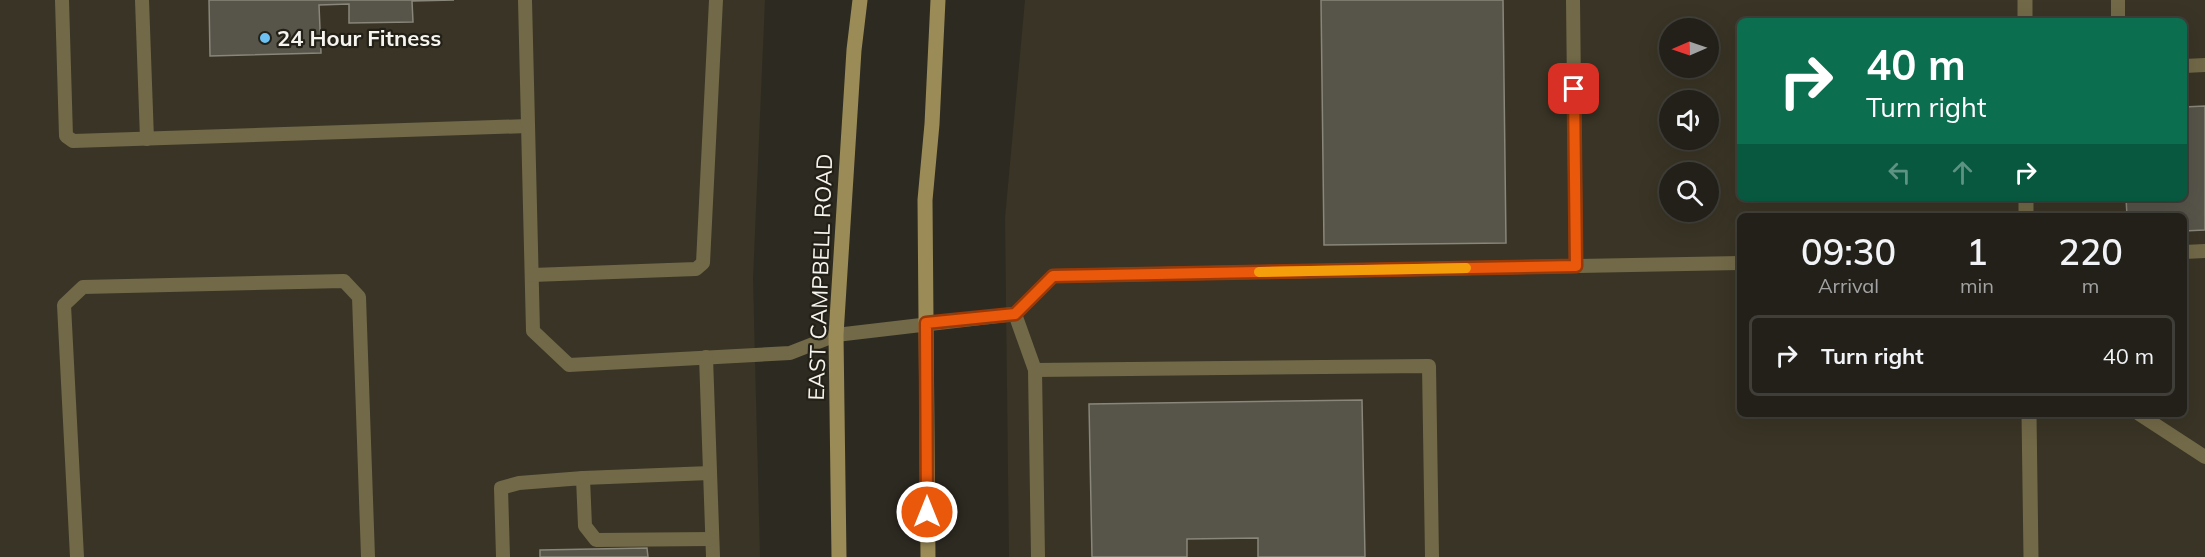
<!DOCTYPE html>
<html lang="en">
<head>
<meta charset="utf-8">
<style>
  :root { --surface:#222019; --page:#2e2d26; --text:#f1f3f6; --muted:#a2a3a2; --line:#3f3e38 }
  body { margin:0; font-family:Mulish,sans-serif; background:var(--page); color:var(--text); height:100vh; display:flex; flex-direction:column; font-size:22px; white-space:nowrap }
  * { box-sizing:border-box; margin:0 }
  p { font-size:20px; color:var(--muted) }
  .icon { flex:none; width:33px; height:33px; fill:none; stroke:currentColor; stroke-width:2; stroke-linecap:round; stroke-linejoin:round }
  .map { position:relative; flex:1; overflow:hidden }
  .sheet { position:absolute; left:1737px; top:213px; width:450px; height:204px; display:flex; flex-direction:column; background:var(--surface); border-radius:9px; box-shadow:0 6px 24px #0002,0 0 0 2px var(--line) }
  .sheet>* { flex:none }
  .guide { position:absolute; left:1737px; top:18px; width:450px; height:183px; border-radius:9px; box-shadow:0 6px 24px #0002,0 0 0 2px var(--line); background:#0b6e4f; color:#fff; overflow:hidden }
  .needle { width:39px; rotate:268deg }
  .controls { position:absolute; left:1659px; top:18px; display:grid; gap:12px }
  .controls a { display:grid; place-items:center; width:60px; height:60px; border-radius:50%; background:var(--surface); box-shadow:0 6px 24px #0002,0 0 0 2px var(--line); font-size:30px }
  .pin { position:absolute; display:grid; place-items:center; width:51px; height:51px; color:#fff; margin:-26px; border-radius:12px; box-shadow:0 3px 9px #0006 }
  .me { position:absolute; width:66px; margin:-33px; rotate:0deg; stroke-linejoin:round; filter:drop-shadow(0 0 4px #0008) }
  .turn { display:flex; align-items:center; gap:21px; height:126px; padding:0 30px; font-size:27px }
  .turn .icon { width:78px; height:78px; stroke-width:2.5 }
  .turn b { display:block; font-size:42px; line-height:51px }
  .lanes { display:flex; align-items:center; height:57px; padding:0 30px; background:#0003; justify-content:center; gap:30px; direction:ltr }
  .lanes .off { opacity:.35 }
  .eta { display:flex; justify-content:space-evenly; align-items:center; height:102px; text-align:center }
  .eta b { font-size:36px; font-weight:600; line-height:42px }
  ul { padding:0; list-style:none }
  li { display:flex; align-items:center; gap:18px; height:81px; margin:0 12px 9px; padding:0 18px; border:3px solid var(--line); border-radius:9px }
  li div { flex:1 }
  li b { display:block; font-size:22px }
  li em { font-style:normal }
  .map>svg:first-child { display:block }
</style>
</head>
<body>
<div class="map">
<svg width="2205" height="557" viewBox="0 0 2205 557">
  <rect width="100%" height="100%" fill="#2d2a21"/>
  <g fill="#393425" fill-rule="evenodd">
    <path d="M0,0h765l-12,279 7,278h-760z"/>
    <path d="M1025,0h1180v557h-1196l-4,-339zM1740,21h444v177h-444zM1670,28h38v40h-38zM1670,100h38v40h-38zM1670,172h38v40h-38zM1740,216h444v198h-444z"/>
  </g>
  <g fill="#57544a" stroke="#89867a" stroke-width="1.5">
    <path d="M209,0h245l-42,1 1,21 -64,1v-19l-30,1 2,48 -111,3z"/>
    <path d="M1321,0h182l3,243 -182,2z"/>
    <path d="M2205,106v124l-21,1v-15h-57l-1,-18h58v-91z"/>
    <path d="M1362,400l3,157h-107v-19l-71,1v18h-95l-3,-153z"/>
    <path d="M647,548l1,9h-108v-7z"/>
  </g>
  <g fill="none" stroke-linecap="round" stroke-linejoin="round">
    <g stroke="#726948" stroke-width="14">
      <path d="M62,0l4,136 7,5 455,-15"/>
      <path d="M142,0l5,139"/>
      <path d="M525,0l8,331 36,34 221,-12 46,-18 179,-21 38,-38 687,-13"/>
      <path d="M1573,0l3,266"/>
      <path d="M2118,0v21"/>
      <path d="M2184,66l21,-1"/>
      <path d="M2184,252l21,-1"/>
      <path d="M532,275l164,-6 7,-6 13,-263"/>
      <path d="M1015,314l20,56 394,-4 3,191"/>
      <path d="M706,357l7,200"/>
      <path d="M1035,370l3,187"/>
      <path d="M2139,414l66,43"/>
      <path d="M583,478l127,-5"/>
      <path d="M77,557l-13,-252 19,-18 261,-6 15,16 9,260"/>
      <path d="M503,557l-2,-69 18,-5 64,-5 2,48 11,14 116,-1"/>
    </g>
    <g stroke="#726948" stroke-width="15">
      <path d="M2025,0v21"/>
      <path d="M2026,198v18"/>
      <path d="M2029,414l2,143"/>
    </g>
    <g stroke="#9a8b57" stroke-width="15">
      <path d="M839,557l-3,-222 18,-285 6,-50"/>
      <path d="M928,557l-3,-357 7,-76 6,-124"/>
    </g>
  </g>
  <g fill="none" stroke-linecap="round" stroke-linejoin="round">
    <g stroke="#983908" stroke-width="15">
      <path id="route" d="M927,512l-1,-189 89,-9 38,-38 523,-10 -2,-177"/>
    </g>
    <use href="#route" stroke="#ea580c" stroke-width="10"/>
    <path stroke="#f59e0b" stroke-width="10" d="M1259,272l207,-4"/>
  </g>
  <circle fill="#6dc2f3" stroke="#232017" stroke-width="2" cx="265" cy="38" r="6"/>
  <g text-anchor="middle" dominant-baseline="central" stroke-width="4.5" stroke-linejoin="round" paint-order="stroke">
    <g font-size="22" font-weight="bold" fill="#f6f4ee" stroke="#232017" text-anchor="start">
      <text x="277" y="38">24 Hour Fitness</text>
    </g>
    <g font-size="22" fill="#f6f4ee" stroke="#232017">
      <text transform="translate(820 277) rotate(-88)">EAST CAMPBELL ROAD</text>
    </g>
  </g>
</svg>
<div class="controls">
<a><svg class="needle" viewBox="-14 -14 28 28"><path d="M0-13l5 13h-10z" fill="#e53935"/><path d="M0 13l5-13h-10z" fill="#a2a3a2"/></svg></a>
<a><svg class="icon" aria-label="sound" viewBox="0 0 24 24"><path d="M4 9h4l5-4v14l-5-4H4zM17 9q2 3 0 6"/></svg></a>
<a><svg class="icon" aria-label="search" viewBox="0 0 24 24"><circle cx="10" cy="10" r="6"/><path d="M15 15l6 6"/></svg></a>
</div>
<div class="pin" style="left:1574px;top:89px;background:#d93025"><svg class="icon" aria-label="arrive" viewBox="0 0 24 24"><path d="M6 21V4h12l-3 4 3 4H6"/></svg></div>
<svg class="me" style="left:927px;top:512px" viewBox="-20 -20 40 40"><circle r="17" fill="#ea580c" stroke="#fff" stroke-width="3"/><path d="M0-11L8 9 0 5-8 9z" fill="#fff"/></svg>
<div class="guide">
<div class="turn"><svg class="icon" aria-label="right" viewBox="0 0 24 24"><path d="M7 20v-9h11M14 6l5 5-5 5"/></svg><div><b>40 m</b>Turn right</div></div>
<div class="lanes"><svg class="icon off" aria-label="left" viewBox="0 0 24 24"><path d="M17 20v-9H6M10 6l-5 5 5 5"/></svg><svg class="icon off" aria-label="ahead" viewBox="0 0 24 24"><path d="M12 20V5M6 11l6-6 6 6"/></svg><svg class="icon" aria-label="right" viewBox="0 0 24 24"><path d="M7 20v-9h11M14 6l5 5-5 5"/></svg></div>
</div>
<section class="sheet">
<div class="eta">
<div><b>09:30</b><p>Arrival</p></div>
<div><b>1</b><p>min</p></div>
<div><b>220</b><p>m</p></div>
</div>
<ul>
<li><svg class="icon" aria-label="right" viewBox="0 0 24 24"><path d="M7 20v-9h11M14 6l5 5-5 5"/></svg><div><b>Turn right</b></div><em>40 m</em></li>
</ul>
</section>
</div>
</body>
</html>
